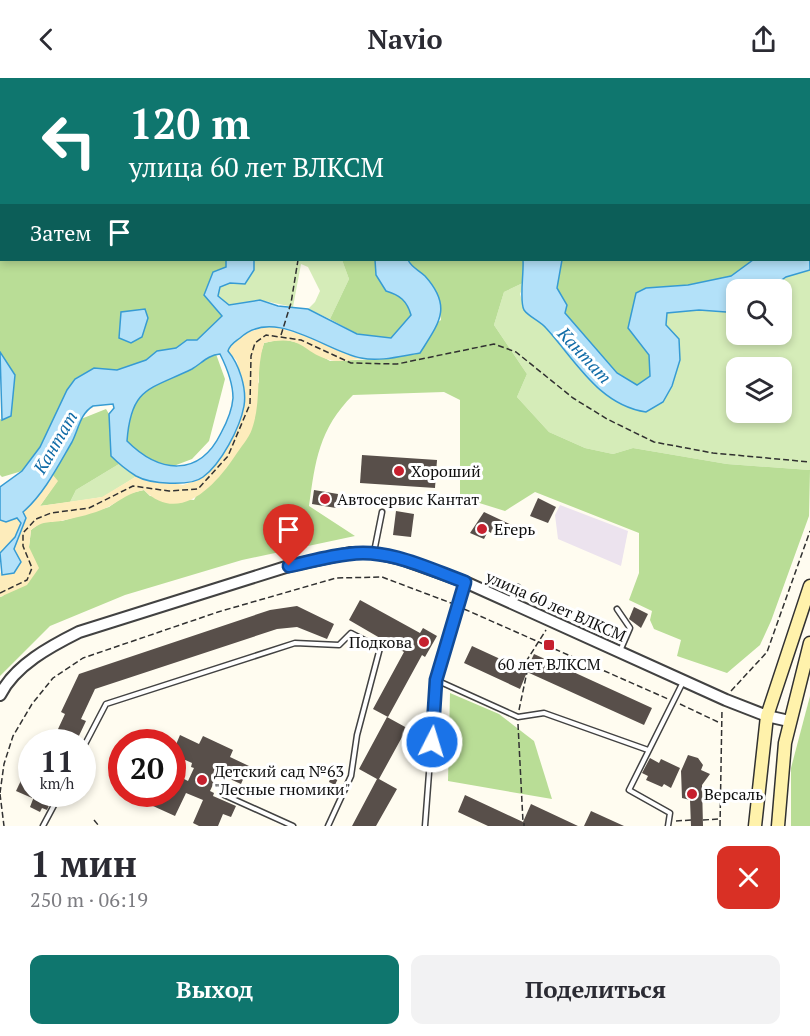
<!DOCTYPE html>
<html lang="ru">
<head>
<meta charset="utf-8">
<style>
  :root { --surface:#fff; --page:#f2f2f3; --text:#2b2b33; --muted:#7c7c81; --accent:#0f766e }
  body { margin:0; font-family:"PT Serif",serif; background:var(--page); color:var(--text); height:100vh; display:flex; flex-direction:column; font-size:22px; white-space:nowrap }
  * { box-sizing:border-box; margin:0 }
  p { font-size:20px; color:var(--muted) }
  .icon { flex:none; width:33px; height:33px; fill:none; stroke:currentColor; stroke-width:2; stroke-linecap:round; stroke-linejoin:round }
  .map { position:relative; height:748px; overflow:hidden }
  .side { display:flex; flex-direction:column; background:var(--surface); flex:1 }
  .side>* { flex:none }
  .hud { position:absolute; left:0px; top:0px; width:810px; height:183px; box-shadow:0 3px 9px #0003; background:#0f766e; color:#fff; overflow:hidden }
  .fabs { position:absolute; left:726px; top:201px; display:grid; gap:12px }
  .fabs a { display:grid; place-items:center; width:66px; height:66px; border-radius:12px; background:var(--surface); box-shadow:0 3px 9px #0003; font-size:30px }
  .speed { position:absolute; left:18px; top:651px; display:flex; gap:12px; font-size:30px; font-weight:700; text-align:center }
  .speed>* { display:grid; place-content:center; width:78px; height:78px; border-radius:50%; background:var(--surface); box-shadow:0 3px 9px #0003; line-height:1 }
  .speed small { font-size:15px; font-weight:400 }
  .speed .limit { border:9px solid #d22; background:#fff; color:#111 }
  .pin { position:absolute; display:grid; place-items:center; width:51px; height:51px; color:#fff; margin:-62px -26px; border-radius:50% 50% 50% 0; rotate:-45deg; box-shadow:0 0 6px #0007 }
  .pin .icon { rotate:45deg }
  .me { position:absolute; width:66px; margin:-33px; rotate:5deg; stroke-linejoin:round; filter:drop-shadow(0 0 4px #0008) }
  .turn { display:flex; align-items:center; gap:21px; height:126px; padding:0 30px; font-size:27px }
  .turn .icon { width:78px; height:78px; stroke-width:2.5 }
  .turn b { display:block; font-size:42px; line-height:51px }
  .then { display:flex; align-items:center; height:57px; padding:0 30px; background:#0003; gap:12px; font-size:22px }
  .round { display:grid; place-items:center; flex:none; width:63px; height:63px; border-radius:12px; background:var(--page) }
  .summary { display:flex; align-items:center; justify-content:space-between; height:102px; padding:0 30px }
  h1 { font-size:36px; font-weight:800; line-height:45px }
  .action { display:flex; gap:12px; margin-top:auto; padding:12px 30px }
  .action a { flex:1; height:69px; border-radius:12px; background:var(--accent); color:#fff; font-size:24px; font-weight:800; line-height:69px; text-align:center }
  .action a+a { background:var(--page); color:var(--text) }
  header { display:flex; justify-content:space-between; align-items:center; height:78px; padding:0 30px; background:var(--surface); font-size:27px; font-weight:800 }
  .map>svg:first-child { display:block }
</style>
</head>
<body>
<header><svg class="icon" aria-label="back" viewBox="0 0 24 24"><path d="M15 5l-7 7 7 7"/></svg>Navio<svg class="icon" aria-label="share" viewBox="0 0 24 24"><path d="M12 15V3M7 8l5-5 5 5M5 13v7h14v-7"/></svg></header>
<div class="map">
<svg width="810" height="748" viewBox="0 0 810 748">
  <rect width="100%" height="100%" fill="#fffcf0"/>
  <path fill="#ece3ee" d="M560,427l68,26 -7,35 -63,-27 -3,-24z"/>
  <g fill="#d5ecb8" fill-rule="evenodd">
    <path d="M254,182h88l7,19 -19,40 -22,-10 7,-7 5,-11 -12,-24 -7,-3 -8,43 -33,-7 -31,5 -11,-9 2,-9 34,-17z"/>
    <path d="M810,192v200l-83,-6 -94,-16 -20,6 -28,-6 -36,-16 -32,-35 10,-23 -33,-49 10,-33 21,-10 -5,12 5,16 20,17 43,48 58,37c33,-20 28,-38 33,-73l-13,-14 1,-12 32,-3 27,2 10,-4v26h46v-44l-13,-1 17,-12zM736,290h46v44h-46z"/>
    <path d="M119,386l18,12 -34,21 -33,5 6,-12z"/>
  </g>
  <g fill="#b9dd96">
    <path d="M0,0h581l5,1 -584,1v180h224v7l-13,5 -9,23 19,21 -26,24h-10l-11,8 -19,3 -11,9 -29,10 -23,-2 -19,11 -8,11 -27,57 -18,24 -20,6 -2,-2v-56l2,1 11,-29 2,-16 -15,-23z"/>
    <path d="M342,182h33l1,15 10,16c14,4 21,10 25,24l-20,23 -34,-4 -27,-15 19,-40z"/>
    <path d="M408,182h115l2,22 -21,10 -10,33 33,49 -10,23 32,35 36,16 28,6 20,-6 94,16 83,6 -1,46 -38,105 -11,24 -33,28 -50,-17 4,-16 -27,-11 -4,-9 2,-9 -23,-11 10,-27v-40l-104,-41 -30,19 -45,-14v-97l-16,-8 -91,3c-34,34 -38,66 -44,111l46,30 -113,24 -117,35 -75,31 -50,50v-79l3,-1 26,-49 2,-17 13,-10 18,1 47,-14 18,-13 17,-4 6,6 44,4 65,-118v-23l5,-16 18,-4 17,4 31,18 52,-2 59,-39c-2,-20 -3,-33 -20,-47 -6,-5 -9,-6 -13,-13z"/>
    <path d="M562,182h191l-22,16 -43,9 -42,3 -18,40 21,27 1,21 -13,9 -20,-12 -52,-60 2,-8 -10,-17z"/>
    <path d="M216,276l9,25 -16,62 -17,18 -21,8 -27,-9 -17,-17c4,-55 22,-51 65,-73 8,-4 14,-12 24,-14z"/>
    <path d="M106,331l3,5 2,42 8,8 -43,26 -6,12 -30,4 17,-25 -5,-7 21,-35 8,-20z"/>
    <path d="M450,615l49,21 35,27 18,58 -104,-18z"/>
    <path d="M810,618v130h-19v-58z"/>
  </g>
  <g fill="#fdecbb">
    <path d="M271,248l47,13 31,16 13,4c-9,0 -23,4 -32,1 -30,-8 -25,-26 -66,-17 -9,28 -2,58 -12,86 -3,9 -12,19 -17,27 -20,30 -56,69 -91,34 -15,3 -22,9 -34,16 -13,7 -31,11 -45,14 -17,4 -19,-1 -34,10l-2,17 10,21 -12,17 -27,12v-25l2,3 19,-12 -7,-14 9,-23 -1,-14 20,-21 10,-17 6,7 -18,25 62,-9 35,-21 46,9 19,-7 42,-72 -7,-45 -9,-10c5,-16 28,-22 43,-25z"/>
    <path d="M17,440l4,5 -6,14 -15,16v-33l6,2z"/>
  </g>
  <g fill="#b3e1f9" stroke="#369bd3" stroke-width="1.5" fill-rule="evenodd">
    <path d="M809,155l1,37 -24,7 -17,12 -33,1v18l-10,4 -27,-2 -32,3 -1,12 13,14 1,21 -8,26 -9,16 -17,10c-47,-7 -70,-51 -100,-84 -6,-7 -17,-11 -22,-18 -5,-9 0,-37 -1,-50h39l-5,28 10,17 -2,8 52,60 20,12 13,-9 -1,-21 -21,-27 8,-35 10,-5 42,-3 43,-9 22,-16h55z"/>
    <path d="M226,182h28v10l-9,14 -15,-1 -10,4 -2,9 11,9 31,-5 18,6 30,3 49,25 34,4 20,-23c-4,-14 -11,-20 -25,-24l-10,-16 -1,-15h33c4,8 11,10 17,16 28,31 14,47 -5,77 -19,3 -40,9 -59,5 -34,-6 -87,-52 -121,-20 -5,4 -10,6 -12,13 11,13 19,37 16,55 -4,22 -23,58 -41,71 -13,10 -53,7 -67,-1 -8,-5 -18,-13 -25,-20l-2,-42 5,-6 -1,-4 -20,2c-13,8 -14,22 -21,36 -14,24 -28,52 -49,70l3,6 -12,31 7,13 -7,11 -12,2 -2,-22 15,-16 6,-14 -4,-5 -11,4 -6,-2v-33l22,-16 18,-24 27,-57 8,-11 19,-11 23,2 29,-10 11,-9 19,-3 11,-8h10l25,-24 -18,-21 9,-23 13,-5zM220,276c6,12 13,30 13,44 -1,13 -6,24 -12,35 -22,45 -62,40 -94,8 4,-54 22,-51 65,-72 10,-6 16,-14 28,-15z"/>
    <path d="M145,231l3,9 -6,19 -11,6 -12,-5 2,-26z"/>
    <path d="M0,274l15,23 -4,41 -9,4z"/>
  </g>
  <g fill="#584f4a">
    <path d="M362,377l75,5 -2,28 -75,-5z"/>
    <path d="M314,412l24,4 -2,14 -24,-4z"/>
    <path d="M538,420l18,9 -8,16 -18,-7z"/>
    <path d="M396,433l18,3 -3,23 -18,-2z"/>
    <path d="M484,434l30,14 -5,11 -17,-8 -1,4 -3,-2 -4,8 -14,-6z"/>
    <path d="M360,522l60,33 3,-5 14,8 -12,21 -3,-2 -34,62 -15,-8 31,-57 -55,-32z"/>
    <path d="M297,528l37,18 -7,15 -30,-12 -20,2 -182,60 -14,30 5,2 -10,21h-24l13,-28 -4,-2 18,-38 191,-64z"/>
    <path d="M634,529l14,7 -7,14 -12,-9z"/>
    <path d="M472,568l54,25 8,-17 118,54 -8,17 -117,-53 -7,17 -56,-26z"/>
    <path d="M387,639l20,11 -28,51 18,10 -21,37h-24l25,-47 -18,-10z"/>
    <path d="M180,657l19,9 4,-8 30,14 -3,7 19,9 -8,18 -20,-9 -2,4 -3,-1 -6,13 4,2 -1,3 23,10 -5,11 -8,-3 -5,12h-19l-6,-3 10,-23 -17,-7 -11,23 -22,-10 6,-12h13v-16l10,5 2,-4 4,2 6,-13 -3,-1 1,-4 -20,-9z"/>
    <path d="M688,677l10,3 5,7 -2,5 9,4 -8,11 1,41h-12l-1,-26 -8,-2 -1,-27z"/>
    <path d="M650,680l9,5 2,-4 19,9 -9,20 -7,-4 -2,3 -16,-7 2,-4 -6,-3z"/>
    <path d="M335,689l7,3 -7,15 -6,-3z"/>
    <path d="M25,694l7,3v23l-16,-7z"/>
    <path d="M35,716h19l-7,16 -5,-2 -2,4 -10,-5z"/>
    <path d="M465,717l58,27 8,-18 47,22h-90l-30,-14z"/>
    <path d="M591,733l33,15h-40z"/>
  </g>
  <g fill="none" stroke-linecap="round" stroke-linejoin="round">
    <g stroke="#424242" stroke-width="7">
      <g id="service">
        <path d="M374,474l8,-40"/>
        <path d="M509,523l9,-14"/>
        <path d="M617,531l13,19 -10,23"/>
        <path d="M436,602l82,37 26,-4 104,37"/>
        <path d="M82,672l24,-46 189,-61 44,2 12,-12 29,15 -23,87 -6,41 -23,50"/>
        <path d="M222,716l71,32"/>
        <path d="M43,748l17,-32"/>
        <path d="M425,748l11,-146 29,-98"/>
        <path d="M668,748l2,-13 -41,-23 54,-108"/>
      </g>
    </g>
    <g stroke="#424242" stroke-width="14">
      <path id="tertiary" d="M0,617c15,-30 51,-49 79,-63l210,-66 61,-13h24l27,6 64,23 261,118 41,16 22,5"/>
    </g>
    <g stroke="#313131" stroke-width="15">
      <g id="secondary">
        <path d="M755,748l12,-110 43,-130"/>
        <path d="M778,748l7,-83 25,-100"/>
      </g>
    </g>
    <g stroke="#313131" stroke-width="1.5" stroke-dasharray="6 3" stroke-linecap="butt">
      <path d="M389,2l1,-2"/>
      <path d="M281,257l10,-32 7,-43"/>
      <path d="M0,515l27,-13 5,-12 -9,-22v-13l13,-14 15,-6 38,-5 44,-22 36,5 29,-2 30,-33 22,-52 1,-48 4,-13 11,-8 35,5 50,23 46,1 97,-20 22,8 57,46 34,21 47,23 59,11 97,9"/>
      <path d="M464,531l204,90"/>
      <path d="M526,593l1,-11 19,-30"/>
      <path d="M731,613l36,-39 43,-121"/>
      <path d="M680,626l40,19"/>
      <path d="M519,632l8,-38"/>
      <path d="M518,646l5,98"/>
      <path d="M0,715l4,-29 9,-28 19,-32 21,-26 30,-20 135,-46 118,-34 46,-1 69,26"/>
      <path d="M0,716l4,32"/>
      <path d="M94,742l5,6"/>
      <path d="M703,742l16,-1"/>
      <path d="M676,743l15,-1"/>
      <path d="M524,748v-3"/>
      <path d="M720,748l2,-117"/>
    </g>
    <use href="#service" stroke="#fff" stroke-width="4"/>
    <use href="#tertiary" stroke="#fff" stroke-width="10"/>
    <use href="#secondary" stroke="#fff2ab" stroke-width="12"/>
  </g>
  <g fill="none" stroke-linecap="round" stroke-linejoin="round">
    <g stroke="#114b97" stroke-width="15">
      <path id="route" d="M289,488c20,-4 40,-10 60,-12 39,-6 80,15 116,28l-29,98 -4,62"/>
    </g>
    <use href="#route" stroke="#1a73e8" stroke-width="10"/>
  </g>
  <g fill="#c6202e" stroke="#fff" stroke-width="2">
    <circle cx="399" cy="393" r="6"/>
    <circle cx="325" cy="421" r="6"/>
    <circle cx="482" cy="451" r="6"/>
    <circle cx="424" cy="564" r="6"/>
    <rect x="543" y="561" width="12" height="12" rx="3"/>
    <circle cx="202" cy="702" r="6"/>
    <circle cx="692" cy="716" r="6"/>
  </g>
  <g text-anchor="middle" dominant-baseline="central" stroke-width="6" stroke-linejoin="round" paint-order="stroke">
    <g font-size="16" fill="#0f0f0f" stroke="#fff" text-anchor="start">
      <text x="411" y="393">Хороший</text>
      <text x="337" y="421">Автосервис Кантат</text>
      <text x="494" y="451">Егерь</text>
      <text x="412" y="564" text-anchor="end">Подкова</text>
      <text x="549" y="586" text-anchor="middle">60 лет ВЛКСМ</text>
      <text x="214" y="693">Детский сад №63<tspan x="214" dy="18">"Лесные гномики"</tspan></text>
      <text x="704" y="716">Версаль</text>
    </g>
    <g font-size="16" fill="#0f0f0f" stroke="#fff">
      <text transform="translate(556 528) rotate(24)">улица 60 лет ВЛКСМ</text>
    </g>
    <g font-size="18" font-style="italic" fill="#116ca7" stroke="#fff">
      <text transform="translate(585 277) rotate(47)">Кантат</text>
      <text transform="translate(55 364) rotate(-60)">Кантат</text>
    </g>
  </g>
</svg>
<div class="fabs">
<a><svg class="icon" aria-label="search" viewBox="0 0 24 24"><circle cx="10" cy="10" r="6"/><path d="M15 15l6 6"/></svg></a>
<a><svg class="icon" aria-label="layers" viewBox="0 0 24 24"><path d="M12 4l9 5-9 5-9-5zM3 14l9 5 9-5"/></svg></a>
</div>
<div class="speed"><div>11<small>km/h</small></div><div class="limit">20</div></div>
<div class="pin" style="left:289px;top:488px;background:#d93025"><svg class="icon" aria-label="arrive" viewBox="0 0 24 24"><path d="M6 21V4h12l-3 4 3 4H6"/></svg></div>
<svg class="me" style="left:432px;top:664px" viewBox="-20 -20 40 40"><circle r="17" fill="#1a73e8" stroke="#fff" stroke-width="3"/><path d="M0-11L8 9 0 5-8 9z" fill="#fff"/></svg>
<div class="hud">
<div class="turn"><svg class="icon" aria-label="left" viewBox="0 0 24 24"><path d="M17 20v-9H6M10 6l-5 5 5 5"/></svg><div><b>120 m</b>улица 60 лет ВЛКСМ</div></div>
<div class="then">Затем<svg class="icon" aria-label="arrive" viewBox="0 0 24 24"><path d="M6 21V4h12l-3 4 3 4H6"/></svg></div>
</div>
</div>
<section class="side">
<div class="summary"><div><h1>1 мин</h1><p>250 m · 06:19</p></div><a class="round" style="background:#d93025;color:#fff"><svg class="icon" aria-label="close" viewBox="0 0 24 24"><path d="M6 6l12 12M18 6L6 18"/></svg></a></div>
<div class="action"><a>Выход</a><a>Поделиться</a></div>
</section>
</body>
</html>
